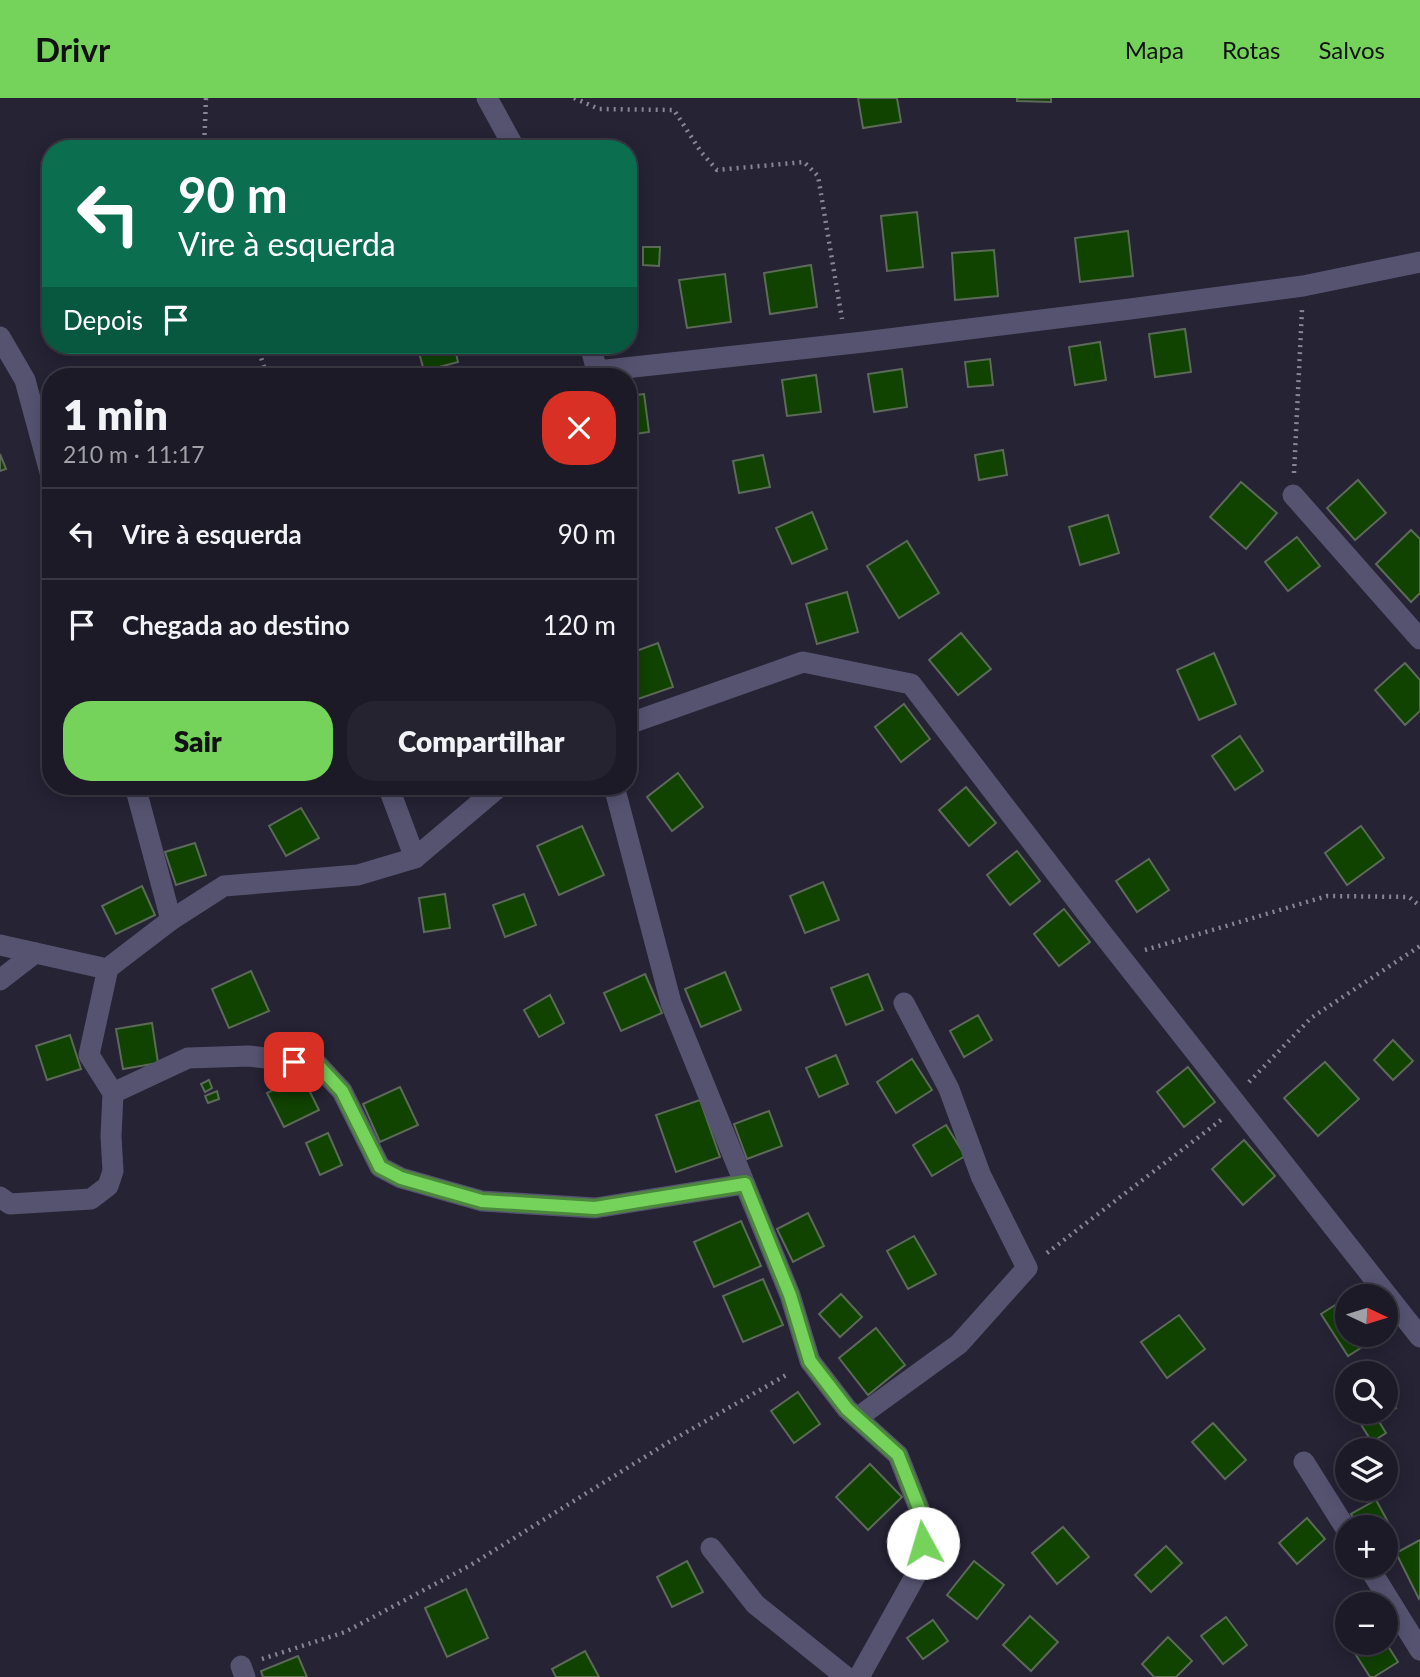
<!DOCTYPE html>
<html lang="pt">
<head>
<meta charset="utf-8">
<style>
  :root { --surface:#1c1a27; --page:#25232f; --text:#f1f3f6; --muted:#a0a1a7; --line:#3a3844; --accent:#75d25b }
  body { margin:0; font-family:Lato,sans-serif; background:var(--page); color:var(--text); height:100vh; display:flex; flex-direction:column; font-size:26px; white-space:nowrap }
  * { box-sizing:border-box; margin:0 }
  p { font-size:23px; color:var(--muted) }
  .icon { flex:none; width:38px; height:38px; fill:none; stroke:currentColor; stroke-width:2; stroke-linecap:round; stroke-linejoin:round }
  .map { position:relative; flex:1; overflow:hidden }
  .panel { position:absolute; left:42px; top:270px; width:595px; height:427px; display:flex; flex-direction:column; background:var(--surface); border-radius:28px; box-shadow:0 4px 18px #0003,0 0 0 2px var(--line) }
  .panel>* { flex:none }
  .top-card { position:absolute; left:42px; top:42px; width:595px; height:214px; border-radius:28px; box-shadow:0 4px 18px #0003,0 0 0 2px var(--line); background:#0b6e4f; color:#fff; overflow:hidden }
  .needle { width:46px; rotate:94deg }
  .controls { position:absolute; left:1335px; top:1186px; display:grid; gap:14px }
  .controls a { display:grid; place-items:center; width:63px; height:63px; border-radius:50%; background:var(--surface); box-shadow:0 4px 18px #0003,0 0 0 2px var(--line); font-size:35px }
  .pin { position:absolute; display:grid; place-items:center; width:60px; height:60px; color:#fff; margin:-30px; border-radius:14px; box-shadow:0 4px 10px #0006 }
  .me { position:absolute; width:77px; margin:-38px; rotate:354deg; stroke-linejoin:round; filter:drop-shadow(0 0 5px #0008) }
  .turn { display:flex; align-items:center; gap:24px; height:147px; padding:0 21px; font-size:32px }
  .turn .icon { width:91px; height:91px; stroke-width:2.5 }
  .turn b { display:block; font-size:49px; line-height:60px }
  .then { display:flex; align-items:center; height:66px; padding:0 21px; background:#0003; gap:14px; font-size:26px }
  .round { display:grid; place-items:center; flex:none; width:74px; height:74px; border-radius:28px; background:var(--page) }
  .overview { display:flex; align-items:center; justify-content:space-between; height:119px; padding:0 21px }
  h1 { font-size:42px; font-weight:800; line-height:52px }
  .button { display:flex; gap:14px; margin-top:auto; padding:14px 21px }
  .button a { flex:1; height:80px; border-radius:28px; background:var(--accent); color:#111; font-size:28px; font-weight:800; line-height:80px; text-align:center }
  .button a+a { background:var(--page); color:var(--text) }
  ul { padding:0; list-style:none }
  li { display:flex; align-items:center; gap:21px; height:91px; padding:0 21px; border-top:2px solid var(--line) }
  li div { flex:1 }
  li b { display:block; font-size:26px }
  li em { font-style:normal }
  header { display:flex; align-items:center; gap:42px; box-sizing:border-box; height:98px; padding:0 35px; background:var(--accent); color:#111 }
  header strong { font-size:33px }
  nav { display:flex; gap:38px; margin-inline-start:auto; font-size:24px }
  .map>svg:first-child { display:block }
</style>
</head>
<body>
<header>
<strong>Drivr</strong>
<nav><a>Mapa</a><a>Rotas</a><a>Salvos</a></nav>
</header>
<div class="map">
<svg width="1420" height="1579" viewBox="0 0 1420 1579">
  <rect width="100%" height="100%" fill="#252334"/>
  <g fill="#104200" stroke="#5d6a59" stroke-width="2">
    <path d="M858,0h39l4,24 -38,6z"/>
    <path d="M1017,0h34v4l-34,-1z"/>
    <path d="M917,114l6,55 -36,4 -6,-55z"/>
    <path d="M1128,133l5,45 -53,6 -5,-44z"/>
    <path d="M643,149h17l-1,19 -16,-1z"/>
    <path d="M994,152l4,46 -43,4 -3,-47z"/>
    <path d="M811,167l6,42 -47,7 -6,-41z"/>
    <path d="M725,176l6,48 -44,6 -8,-48z"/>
    <path d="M1185,231l6,43 -36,5 -6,-43z"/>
    <path d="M1100,244l6,38 -31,5 -6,-38z"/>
    <path d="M417,247h37l4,17 -34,9z"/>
    <path d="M990,261l3,26 -25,2 -3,-25z"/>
    <path d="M902,271l5,38 -33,5 -6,-38z"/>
    <path d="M816,277l5,37 -34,4 -5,-36z"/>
    <path d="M644,296l5,38 -21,3v-39z"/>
    <path d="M1003,352l4,25 -28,5 -4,-25z"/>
    <path d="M0,356l6,15 -6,2z"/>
    <path d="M763,357l7,32 -31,6 -6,-32z"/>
    <path d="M1358,382l28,33 -31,27 -28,-32z"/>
    <path d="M1241,384l36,31 -31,36 -36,-32z"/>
    <path d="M812,414l15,37 -35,15 -16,-36z"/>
    <path d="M1108,417l11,38 -39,12 -11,-38z"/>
    <path d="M1411,432l9,9v54l-9,9 -35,-38z"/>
    <path d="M1297,439l23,29 -32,25 -23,-29z"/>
    <path d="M907,443l32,52 -40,25 -32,-52z"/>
    <path d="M847,494l11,40 -41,12 -11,-40z"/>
    <path d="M961,535l30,36 -33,26 -29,-35z"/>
    <path d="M658,545l15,44 -38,13 -7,-19v-27z"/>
    <path d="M1214,555l22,51 -37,16 -22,-50z"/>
    <path d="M1405,565l15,17v31l-15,14 -30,-35z"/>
    <path d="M904,606l26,35 -29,23 -26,-35z"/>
    <path d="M1240,638l23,35 -28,19 -23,-34z"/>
    <path d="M678,675l25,34 -31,24 -25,-34z"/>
    <path d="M966,689l30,36 -27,23 -30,-36z"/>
    <path d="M301,710l18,30 -33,18 -17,-30z"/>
    <path d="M582,728l22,49 -45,20 -22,-49z"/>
    <path d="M1361,728l23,32 -37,27 -22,-32z"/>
    <path d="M195,745l11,32 -30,10 -11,-33z"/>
    <path d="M1017,753l23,30 -30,24 -23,-30z"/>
    <path d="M1149,761l20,31 -32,22 -21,-31z"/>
    <path d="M823,784l16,38 -34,13 -15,-37z"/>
    <path d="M142,788l13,29 -39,19 -14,-28z"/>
    <path d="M445,796l5,34 -26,4 -5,-34z"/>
    <path d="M524,796l12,31 -31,12 -12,-32z"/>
    <path d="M1064,811l26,33 -31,24 -25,-32z"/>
    <path d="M251,873l18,40 -40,17 -17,-39z"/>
    <path d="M725,874l16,38 -40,17 -16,-38z"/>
    <path d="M645,876l17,39 -41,18 -17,-38z"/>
    <path d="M868,876l15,36 -37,15 -15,-37z"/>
    <path d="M550,897l14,28 -25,14 -15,-27z"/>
    <path d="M978,917l14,25 -28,17 -14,-26z"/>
    <path d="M152,925l6,40 -35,6 -7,-40z"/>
    <path d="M70,937l11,34 -34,11 -11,-34z"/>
    <path d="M1393,942l20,21 -20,19 -19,-20z"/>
    <path d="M836,957l12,29 -29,13 -13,-29z"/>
    <path d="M912,961l20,31 -36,23 -19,-31z"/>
    <path d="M1325,964l34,37 -41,37 -34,-38z"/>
    <path d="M1188,969l27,35 -31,25 -27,-35z"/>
    <path d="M302,978l17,34 -35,17 -17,-34z"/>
    <path d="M209,982l3,8 -7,4 -4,-8z"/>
    <path d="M400,989l18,38 -38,17 -17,-38z"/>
    <path d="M217,993l2,8 -11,4 -3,-7z"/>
    <path d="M700,1002l20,57 -44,15 -20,-57z"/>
    <path d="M769,1013l13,35 -35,13 -13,-35z"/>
    <path d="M946,1027l19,31 -33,20 -19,-31z"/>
    <path d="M328,1035l14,32 -22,10 -14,-32z"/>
    <path d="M1244,1042l31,36 -32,29 -31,-36z"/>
    <path d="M808,1115l16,33 -31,16 -16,-33z"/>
    <path d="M741,1123l20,45 -47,21 -20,-45z"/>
    <path d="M914,1138l22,38 -28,15 -21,-38z"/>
    <path d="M763,1181l20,46 -40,17 -20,-46z"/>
    <path d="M1364,1189l6,10h-21z"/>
    <path d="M841,1196l21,23 -22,20 -21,-23z"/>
    <path d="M1348,1199v38h33l-33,21 -27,-42z"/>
    <path d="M1179,1217l26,34 -38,29 -26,-36z"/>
    <path d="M876,1230l29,37 -37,30 -29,-37z"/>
    <path d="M798,1294l22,32 -26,19 -23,-32z"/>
    <path d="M1386,1295l10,15 -18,12 8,13 -14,9 -19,-30h33z"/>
    <path d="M1213,1325l33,37 -21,19 -33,-37z"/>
    <path d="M870,1366l32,33 -34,33 -32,-33z"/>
    <path d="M1376,1402l17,31 -7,4v-7h-28l-7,-14z"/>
    <path d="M1307,1420l18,21 -28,25 -18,-21z"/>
    <path d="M1063,1429l26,30 -32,27 -25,-31z"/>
    <path d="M1420,1442v58l-1,1 -23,-46z"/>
    <path d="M1166,1448l16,17 -31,29 -16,-17z"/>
    <path d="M687,1463l16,31 -31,15 -15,-30z"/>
    <path d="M974,1463l30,24 -27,34 -30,-24z"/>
    <path d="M466,1491l22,49 -41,19 -22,-49z"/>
    <path d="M1030,1518l28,26 -27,29 -28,-26z"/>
    <path d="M1226,1519l21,28 -24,19 -22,-28z"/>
    <path d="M933,1522l15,21 -25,18 -16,-21z"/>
    <path d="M1168,1539l24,24 -16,16h-22l-12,-13z"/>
    <path d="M1386,1545l12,19 -24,15h-4l-21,-33z"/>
    <path d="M585,1553l14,26h-43l-4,-8z"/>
    <path d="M298,1558l9,21h-44l-2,-6z"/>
  </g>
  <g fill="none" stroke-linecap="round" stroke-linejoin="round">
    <g stroke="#888694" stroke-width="4.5" stroke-dasharray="2 5" stroke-linecap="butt">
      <path d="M574,0l25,11 75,1 27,42 16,18 87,-8 14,14 24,143"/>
      <path d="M204,51l2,-51"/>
      <path d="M257,247l10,31"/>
      <path d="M1294,375l8,-163"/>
      <path d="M1145,852l182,-54 82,1 11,9"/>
      <path d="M1249,984l62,-64 109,-72"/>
      <path d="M1047,1155l174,-133"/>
      <path d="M262,1561l83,-27 124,-66 200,-124 119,-68"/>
    </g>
    <g stroke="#565371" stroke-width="21">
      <path d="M487,0l28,51"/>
      <path d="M0,239l25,43 26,96"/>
      <path d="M590,247l7,26 267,-29 266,-33 173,-23 117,-24"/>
      <path d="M1293,397l127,144"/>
      <path d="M628,626l175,-62 108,22 190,248 319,405"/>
      <path d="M388,688l27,72"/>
      <path d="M614,688l57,217 119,292 20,66 37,48 51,46 26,66 -2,43 -63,113"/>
      <path d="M171,822l53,-34 134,-11 57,-17 85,-72"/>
      <path d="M0,847l107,24 64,-49 -36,-134"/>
      <path d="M0,882l35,-27"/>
      <path d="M113,995l75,-35 61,-2 68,8 25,27 38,76 21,11 81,23 113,7 150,-24"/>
      <path d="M0,1099l10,7 81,-5 17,-13 5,-15 -2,-35 2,-43 -24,-38 19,-87"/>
      <path d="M857,1320l102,-74 68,-76 -46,-92 -32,-87 -45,-86"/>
      <path d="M1304,1364l44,70"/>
      <path d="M711,1450l44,56 91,73"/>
      <path d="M1368,1468l52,84"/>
      <path d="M241,1568l4,11"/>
    </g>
  </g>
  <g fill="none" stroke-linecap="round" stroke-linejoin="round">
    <g stroke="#4c883b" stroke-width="18">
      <path id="route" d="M294,964l23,2 25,27 38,76 21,11 81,23 113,7 150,-24 45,111 20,66 37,48 51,46 26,66 -1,22"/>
    </g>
    <use href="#route" stroke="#75d25b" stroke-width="12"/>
  </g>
</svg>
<div class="controls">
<a><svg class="needle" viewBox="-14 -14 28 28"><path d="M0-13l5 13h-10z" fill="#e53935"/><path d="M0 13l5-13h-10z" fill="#a0a1a7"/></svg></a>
<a><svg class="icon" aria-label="search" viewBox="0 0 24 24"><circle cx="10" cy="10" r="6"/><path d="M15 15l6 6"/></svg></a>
<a><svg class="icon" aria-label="layers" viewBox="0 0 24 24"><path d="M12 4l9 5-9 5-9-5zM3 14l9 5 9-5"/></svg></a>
<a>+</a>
<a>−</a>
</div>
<div class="pin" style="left:294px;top:964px;background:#d93025"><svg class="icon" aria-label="arrive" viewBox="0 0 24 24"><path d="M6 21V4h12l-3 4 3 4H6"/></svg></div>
<svg class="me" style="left:923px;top:1445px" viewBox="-20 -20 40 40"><circle r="19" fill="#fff"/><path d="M0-13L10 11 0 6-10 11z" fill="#75d25b"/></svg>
<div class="top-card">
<div class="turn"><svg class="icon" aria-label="left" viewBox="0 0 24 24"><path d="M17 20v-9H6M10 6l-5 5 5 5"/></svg><div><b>90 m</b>Vire à esquerda</div></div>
<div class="then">Depois<svg class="icon" aria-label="arrive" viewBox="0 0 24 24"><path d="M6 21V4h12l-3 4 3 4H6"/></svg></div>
</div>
<section class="panel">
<div class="overview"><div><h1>1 min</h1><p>210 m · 11:17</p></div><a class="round" style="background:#d93025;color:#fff"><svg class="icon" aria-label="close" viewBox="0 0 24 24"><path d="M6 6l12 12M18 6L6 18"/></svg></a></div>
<ul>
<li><svg class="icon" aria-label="left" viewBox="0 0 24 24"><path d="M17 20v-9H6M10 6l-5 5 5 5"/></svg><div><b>Vire à esquerda</b></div><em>90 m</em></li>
<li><svg class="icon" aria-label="arrive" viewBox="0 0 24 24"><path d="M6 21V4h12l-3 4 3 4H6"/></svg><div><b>Chegada ao destino</b></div><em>120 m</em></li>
</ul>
<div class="button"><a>Sair</a><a>Compartilhar</a></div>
</section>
</div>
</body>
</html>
